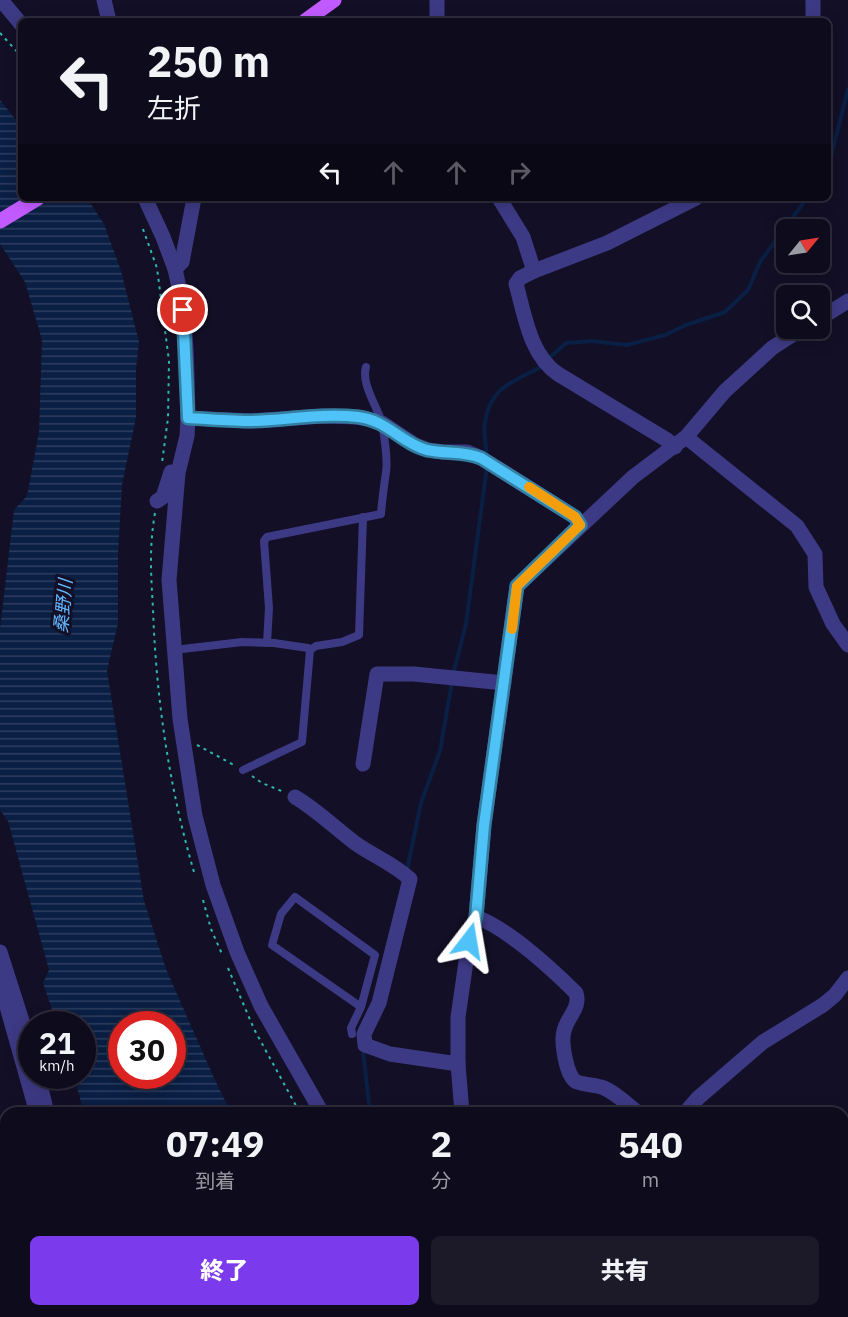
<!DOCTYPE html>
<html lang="ja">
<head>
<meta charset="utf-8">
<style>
  :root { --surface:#0e0b1c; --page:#1c1929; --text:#f1f3f6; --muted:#9b9ba3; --line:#2e2b3b; --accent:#7c3aed }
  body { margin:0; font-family:"IBM Plex Sans","Noto Sans JP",sans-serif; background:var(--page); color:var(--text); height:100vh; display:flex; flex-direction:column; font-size:22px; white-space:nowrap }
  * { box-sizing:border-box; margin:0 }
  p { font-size:20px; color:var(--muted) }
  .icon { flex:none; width:33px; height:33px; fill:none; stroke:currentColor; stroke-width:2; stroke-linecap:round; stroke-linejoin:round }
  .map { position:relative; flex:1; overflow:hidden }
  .drawer { position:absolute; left:0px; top:1107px; width:849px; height:210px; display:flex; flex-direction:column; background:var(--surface); border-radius:18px 18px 0 0; box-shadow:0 3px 15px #0003,0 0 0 2px var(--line) }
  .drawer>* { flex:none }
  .top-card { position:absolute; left:18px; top:18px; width:813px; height:183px; border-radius:9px; box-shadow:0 3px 15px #0003,0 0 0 2px var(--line); background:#0e0b1c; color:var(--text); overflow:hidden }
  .needle { width:39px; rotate:60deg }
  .controls { position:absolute; left:776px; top:219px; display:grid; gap:12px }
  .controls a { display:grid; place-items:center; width:54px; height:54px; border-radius:9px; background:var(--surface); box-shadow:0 3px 15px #0003,0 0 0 2px var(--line); font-size:30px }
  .speed { position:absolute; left:18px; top:1011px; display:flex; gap:12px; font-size:30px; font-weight:700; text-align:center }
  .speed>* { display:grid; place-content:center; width:78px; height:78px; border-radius:50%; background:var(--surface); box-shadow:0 3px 15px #0003,0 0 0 2px var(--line); line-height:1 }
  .speed small { font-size:15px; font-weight:400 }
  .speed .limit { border:9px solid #d22; background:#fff; color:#111 }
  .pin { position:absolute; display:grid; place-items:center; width:51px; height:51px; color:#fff; margin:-26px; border:3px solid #fff; border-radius:50%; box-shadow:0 2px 6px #0007 }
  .me { position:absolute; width:66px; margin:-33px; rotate:14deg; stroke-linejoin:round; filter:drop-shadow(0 0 4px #0008) }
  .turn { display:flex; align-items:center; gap:21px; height:126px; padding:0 30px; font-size:27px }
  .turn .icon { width:78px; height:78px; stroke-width:2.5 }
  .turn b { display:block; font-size:42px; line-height:51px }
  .lanes { display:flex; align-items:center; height:57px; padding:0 30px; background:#0003; justify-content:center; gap:30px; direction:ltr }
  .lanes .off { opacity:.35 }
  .eta { display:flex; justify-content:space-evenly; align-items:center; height:102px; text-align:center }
  .eta b { font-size:36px; font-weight:800; line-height:42px }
  .button { display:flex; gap:12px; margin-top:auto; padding:12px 30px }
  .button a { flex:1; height:69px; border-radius:9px; background:var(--accent); color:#fff; font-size:24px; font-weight:800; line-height:69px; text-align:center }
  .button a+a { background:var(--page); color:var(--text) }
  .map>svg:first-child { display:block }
</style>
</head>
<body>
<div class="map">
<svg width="848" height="1317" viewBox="0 0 848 1317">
  <defs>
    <pattern id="water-rules" width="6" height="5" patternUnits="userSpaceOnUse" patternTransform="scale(1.5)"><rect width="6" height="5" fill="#0a1f44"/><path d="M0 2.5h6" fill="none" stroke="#2d3f60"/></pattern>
  </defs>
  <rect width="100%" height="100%" fill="#130f26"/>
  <g fill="url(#water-rules)" fill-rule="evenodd">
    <path d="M0,100l21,26v72h66l17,26 17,47 18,71 -3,26v49l-14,68 -4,69v69l-11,48 37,230 22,68 48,109 17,35h-147l-10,-37h8v-52h-25l-14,-41 6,-13 -41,-149 -8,-11v-181l14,-119 13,-14 12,-64 3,-92 -17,-58 -25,-38zM122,1024h50v52h-50z"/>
    <path d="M170,1311h202l5,6h-203z"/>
  </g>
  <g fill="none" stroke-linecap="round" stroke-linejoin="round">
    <g stroke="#0a1f44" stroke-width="4">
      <path d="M828,168l20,-79"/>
      <path d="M549,358l17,-15 26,-2 35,4 38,-10 21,-10 39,-13 23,-22 12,-28 47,-64"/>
      <path d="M487,456c-1,-11 -4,-23 -2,-34 5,-34 27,-40 54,-54l4,-5"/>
      <path d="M453,675l13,-51 21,-158"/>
      <path d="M407,870l14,-67 19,-52 12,-69"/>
      <path d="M363,1051l7,62"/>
    </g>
    <g stroke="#2fb8b0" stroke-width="2" stroke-dasharray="3 4.5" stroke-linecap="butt">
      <path d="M0,33l21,23"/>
      <path d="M143,229l14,39 12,93 -1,57 -6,45"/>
      <path d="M155,513c-6,34 -4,62 -2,96 3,88 16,178 41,263"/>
      <path d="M197,745l37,20"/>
      <path d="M252,776l10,7 22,9"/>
      <path d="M203,900l8,29 11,25"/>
      <path d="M228,968l26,61 46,84"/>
    </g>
    <g stroke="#3d3a85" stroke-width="8">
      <path d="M267,643l2,-35 -5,-67 3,-4 114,-23c1,-14 3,-28 5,-42 2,-10 -2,-41 -5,-52 -5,-15 -20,-37 -15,-53"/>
      <path d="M174,650l68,-8 32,1 34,5 2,2"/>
      <path d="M243,770l59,-28 8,-92 6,-4 26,-4 17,-7 4,-118"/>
      <path d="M352,1034l-1,-6 10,-21 -89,-62 9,-31 14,-17 80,58 -14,52"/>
    </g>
    <g stroke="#3d3a85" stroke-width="15">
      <path d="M1,0l20,24"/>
      <path d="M104,0l5,21"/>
      <path d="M437,21v-21"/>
      <path d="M813,21v-21"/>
      <path d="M145,198l18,39 12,32"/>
      <path d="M194,198l-12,64 -7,7c12,49 12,98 13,149l63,3 72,-5 36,1 23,6 33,22 13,5 16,2h23l14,6 94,59 6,8"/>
      <path d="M499,198l24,39 11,34 -14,7 -4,6c9,32 14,71 42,90l109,66 8,7"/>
      <path d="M534,271l73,-28 89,-45"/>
      <path d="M819,319l29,-18"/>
      <path d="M188,418l-1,18 -9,37 -9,107 11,139 15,97 18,69 24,67 24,54 61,107"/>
      <path d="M686,437l111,89 18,28 1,33 17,37 15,21"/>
      <path d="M157,501l6,-4 8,-25"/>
      <path d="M363,764l14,-90h37l90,9"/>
      <path d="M295,797c22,13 40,31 60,46 18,13 38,20 55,36l-31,124 -15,31 1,11 25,9 68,10"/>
      <path d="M476,917c31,11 75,51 100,76 5,15 -9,24 -12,38 -3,10 2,47 13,51 9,3 19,3 27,6 12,5 24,17 34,25"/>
      <path d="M0,982l37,131"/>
      <path d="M462,1113l-4,-49v-47l11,-76 7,-24 8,-92 33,-239 116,-109 53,-40 39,-46 22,-20 25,-23 31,-20"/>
      <path d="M685,1113l13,-15 65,-56 60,-37 12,-10 13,-17"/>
      <path d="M843,1189l5,-2"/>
      <path d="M0,1248h6"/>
      <path d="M843,1263h5"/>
      <path d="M0,1302l4,15"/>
      <path d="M444,1311l4,6"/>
      <path d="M568,1311l1,6"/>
      <path d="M668,1311l5,6"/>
      <path d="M459,1317l12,-6"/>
    </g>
    <g stroke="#3d3a85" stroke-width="15">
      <path d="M0,952l32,100"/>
      <path d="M38,1076l9,37"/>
      <path d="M129,1311l4,6"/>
    </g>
    <g stroke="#c25bff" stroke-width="15">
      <path d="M305,21l29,-21"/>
      <path d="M0,221l38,-23"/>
    </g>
  </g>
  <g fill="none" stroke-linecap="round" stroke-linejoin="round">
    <g stroke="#337fa1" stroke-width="15">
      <path id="route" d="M183,310l5,108c21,1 43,3 64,3 35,-1 70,-8 106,-4 29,3 43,26 69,33 19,4 36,1 54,8l94,59 5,8 -63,61 -33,239 -8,92 -7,24"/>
    </g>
    <use href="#route" stroke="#4fc3f7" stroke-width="10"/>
    <path stroke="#f59e0b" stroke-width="10" d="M512,629l5,-43 63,-61 -5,-8 -46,-30"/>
  </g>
  <g text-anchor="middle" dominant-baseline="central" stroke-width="6" stroke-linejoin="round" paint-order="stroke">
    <g font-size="18" font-style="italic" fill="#62b6ff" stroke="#130f26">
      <text transform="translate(63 606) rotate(-85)">桑野川</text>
    </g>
  </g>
</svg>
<div class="controls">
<a><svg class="needle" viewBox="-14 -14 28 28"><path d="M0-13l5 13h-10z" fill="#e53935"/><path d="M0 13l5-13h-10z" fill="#9b9ba3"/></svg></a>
<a><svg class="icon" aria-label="search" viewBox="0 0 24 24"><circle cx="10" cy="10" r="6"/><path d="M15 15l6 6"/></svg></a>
</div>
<div class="speed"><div>21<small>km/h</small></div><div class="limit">30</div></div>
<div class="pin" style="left:183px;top:310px;background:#d93025"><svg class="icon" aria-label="arrive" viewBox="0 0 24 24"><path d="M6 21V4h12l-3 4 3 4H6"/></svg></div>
<svg class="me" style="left:469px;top:941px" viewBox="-20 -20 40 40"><path d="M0-17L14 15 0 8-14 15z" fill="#4fc3f7" stroke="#fff" stroke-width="4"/></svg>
<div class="top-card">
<div class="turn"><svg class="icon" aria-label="left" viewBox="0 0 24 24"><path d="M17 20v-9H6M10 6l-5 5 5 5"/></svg><div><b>250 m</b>左折</div></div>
<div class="lanes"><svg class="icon" aria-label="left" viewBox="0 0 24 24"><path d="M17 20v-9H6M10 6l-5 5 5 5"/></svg><svg class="icon off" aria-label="ahead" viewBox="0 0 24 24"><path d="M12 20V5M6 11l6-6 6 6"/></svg><svg class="icon off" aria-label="ahead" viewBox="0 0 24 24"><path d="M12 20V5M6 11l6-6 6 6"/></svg><svg class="icon off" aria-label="right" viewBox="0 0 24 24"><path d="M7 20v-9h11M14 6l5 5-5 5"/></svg></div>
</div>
<section class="drawer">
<div class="eta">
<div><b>07:49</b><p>到着</p></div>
<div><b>2</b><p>分</p></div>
<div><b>540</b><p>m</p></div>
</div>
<div class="button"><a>終了</a><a>共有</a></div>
</section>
</div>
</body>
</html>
